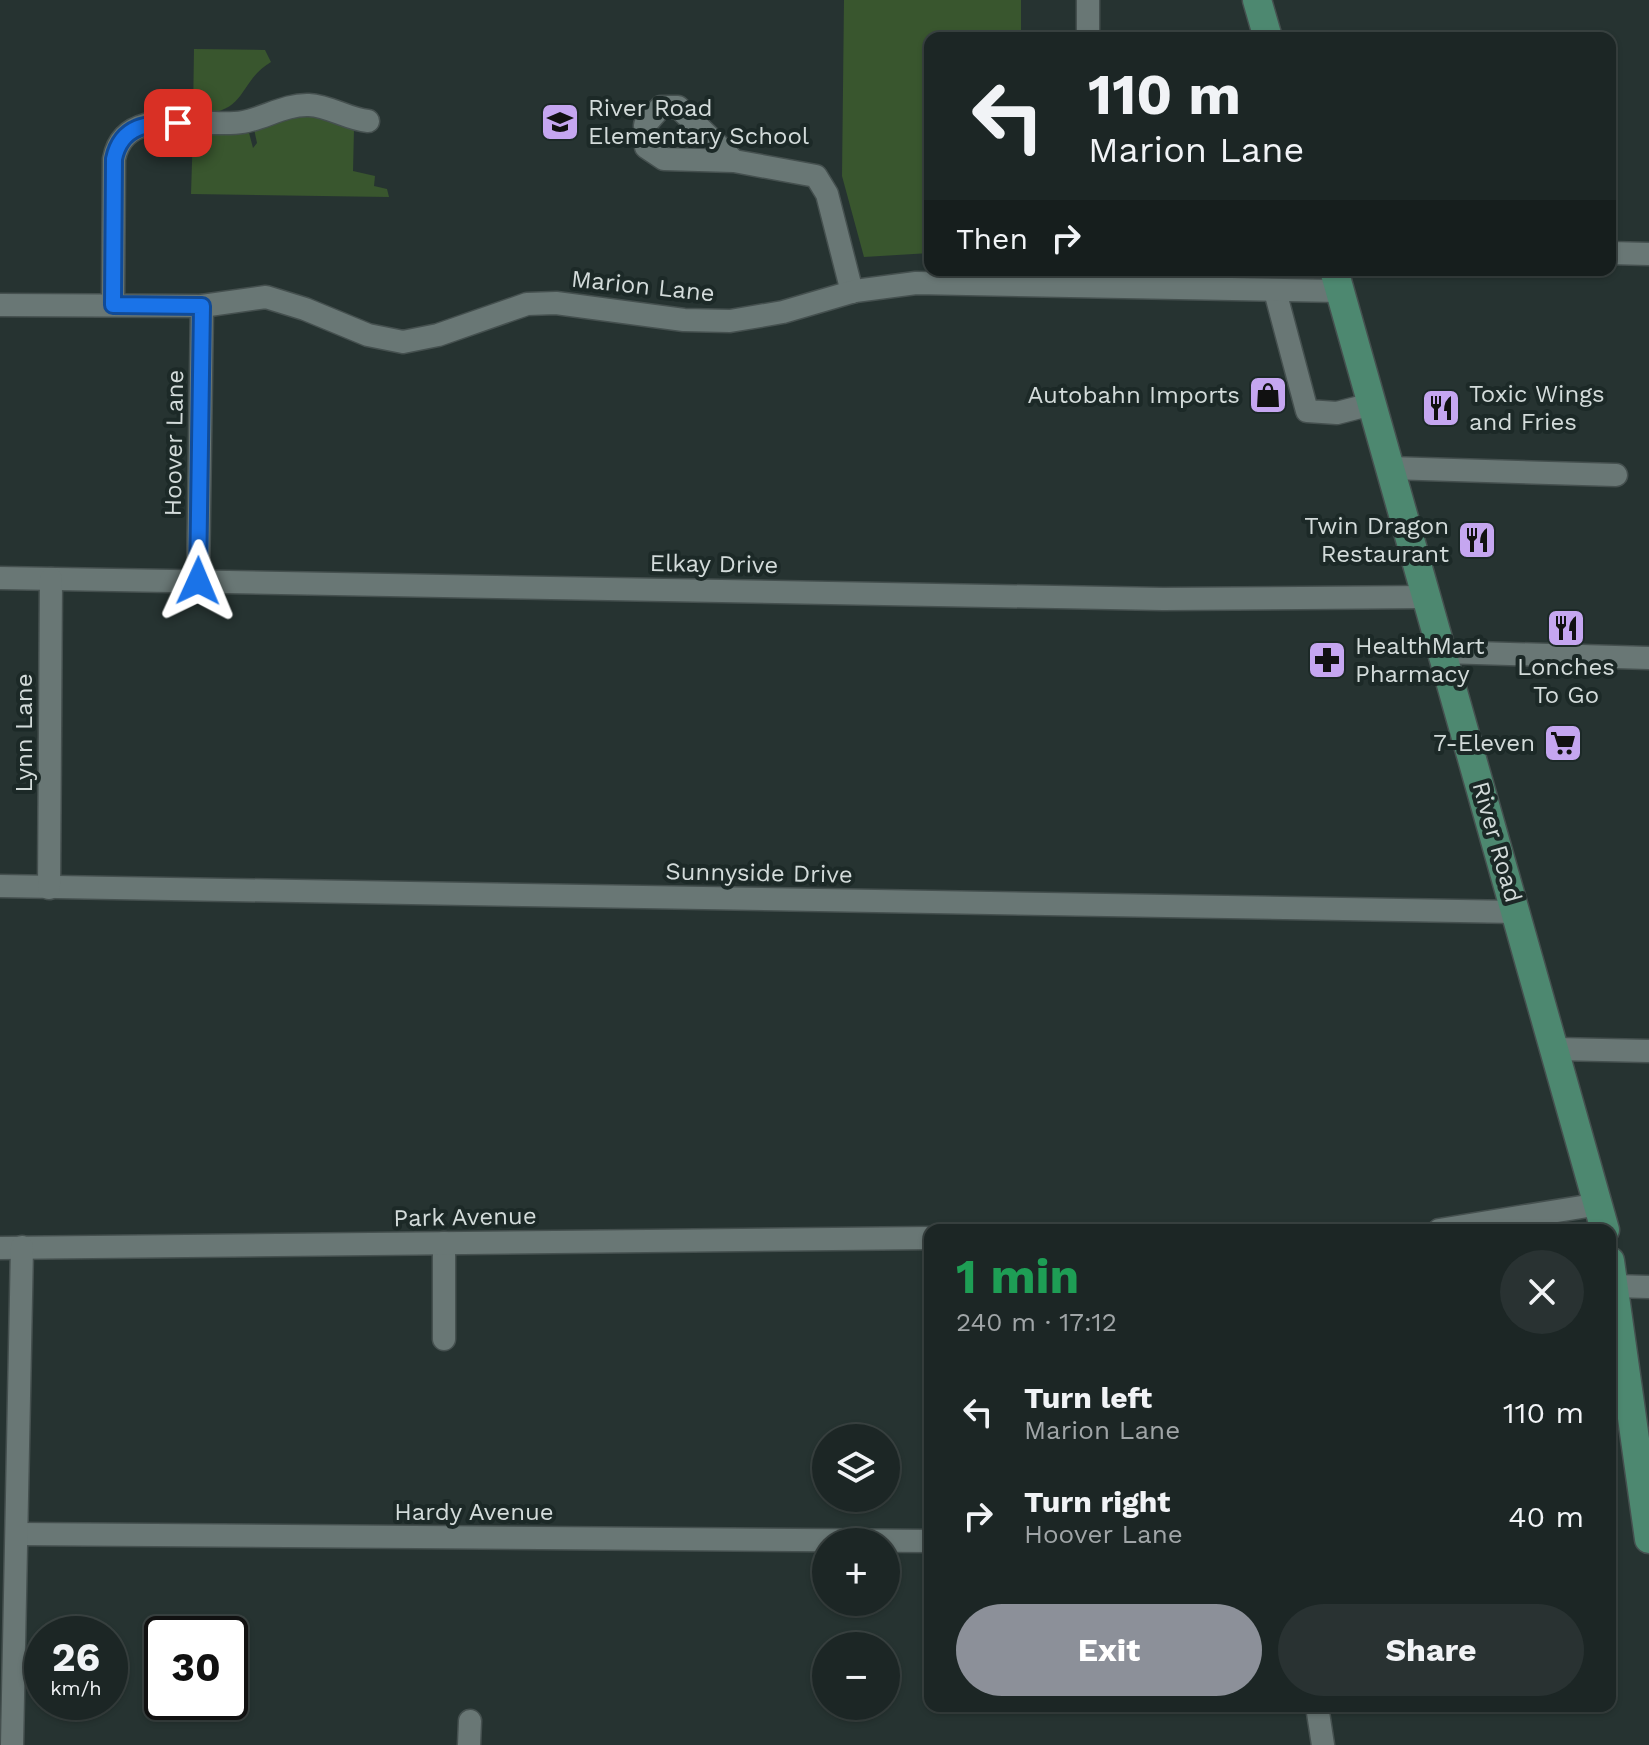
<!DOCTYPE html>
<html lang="en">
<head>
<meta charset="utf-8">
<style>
  :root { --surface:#1c2625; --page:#293232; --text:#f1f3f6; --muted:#a0a5a7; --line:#3a4342; --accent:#8c9099 }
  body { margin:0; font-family:"Work Sans",sans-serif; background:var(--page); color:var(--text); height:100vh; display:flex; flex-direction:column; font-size:30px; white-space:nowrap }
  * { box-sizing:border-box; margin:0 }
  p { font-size:26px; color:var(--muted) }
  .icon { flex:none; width:44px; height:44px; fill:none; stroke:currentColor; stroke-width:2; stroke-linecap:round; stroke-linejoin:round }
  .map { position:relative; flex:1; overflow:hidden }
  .sheet { position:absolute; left:924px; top:1224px; width:692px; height:488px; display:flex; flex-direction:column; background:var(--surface); border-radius:16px; box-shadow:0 2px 6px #0004,0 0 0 2px var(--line) }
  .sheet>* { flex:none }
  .banner { position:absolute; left:924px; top:32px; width:692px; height:244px; border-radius:16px; box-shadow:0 2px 6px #0004,0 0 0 2px var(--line); background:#1c2625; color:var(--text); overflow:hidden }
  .buttons { position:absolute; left:812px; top:1424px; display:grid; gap:16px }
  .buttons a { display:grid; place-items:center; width:88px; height:88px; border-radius:50%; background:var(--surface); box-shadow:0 2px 6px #0004,0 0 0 2px var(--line); font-size:40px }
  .speed { position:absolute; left:24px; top:1616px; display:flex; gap:16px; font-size:40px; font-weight:700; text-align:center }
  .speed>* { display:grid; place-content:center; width:104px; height:104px; border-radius:50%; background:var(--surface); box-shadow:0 2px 6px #0004,0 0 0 2px var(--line); line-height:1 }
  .speed small { font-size:20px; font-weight:400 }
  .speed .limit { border:4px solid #111; border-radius:12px; background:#fff; color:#111 }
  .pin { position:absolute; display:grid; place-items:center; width:68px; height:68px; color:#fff; margin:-34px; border-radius:16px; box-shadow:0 4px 12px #0006 }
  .me { position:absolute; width:88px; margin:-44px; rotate:1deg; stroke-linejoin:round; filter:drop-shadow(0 0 6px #0008) }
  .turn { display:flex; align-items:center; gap:28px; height:168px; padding:0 32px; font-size:36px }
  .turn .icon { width:104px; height:104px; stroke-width:2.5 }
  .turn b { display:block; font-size:56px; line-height:68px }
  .then { display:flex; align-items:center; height:76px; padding:0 32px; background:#0003; gap:16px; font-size:30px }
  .round { display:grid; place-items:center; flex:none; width:84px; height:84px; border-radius:42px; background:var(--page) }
  .summary { display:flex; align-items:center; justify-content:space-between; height:136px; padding:0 32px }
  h1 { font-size:48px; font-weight:700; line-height:60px; color:#1e9e55 }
  .primary-button { display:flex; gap:16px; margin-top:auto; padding:16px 32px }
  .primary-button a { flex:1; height:92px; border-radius:48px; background:var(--accent); color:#fff; font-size:32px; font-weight:700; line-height:92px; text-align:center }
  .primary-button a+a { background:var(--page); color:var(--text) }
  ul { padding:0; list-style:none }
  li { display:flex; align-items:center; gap:24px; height:104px; padding:0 32px }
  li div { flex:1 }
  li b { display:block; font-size:30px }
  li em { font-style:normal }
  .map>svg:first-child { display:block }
</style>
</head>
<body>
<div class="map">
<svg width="1649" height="1745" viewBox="0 0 1649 1745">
  <rect width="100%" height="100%" fill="#263331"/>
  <g fill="#39562e">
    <path d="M844,0h177v38h-91v215l-66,4 -22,-81z"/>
    <path d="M194,49l71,1 6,12c-35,21 -22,53 -78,52z"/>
    <path d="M304,113l50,15 -1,43 22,5 -1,10 13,3 2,8 -198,-3 2,-63 55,-2 5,19 4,-5 -3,-14z"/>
  </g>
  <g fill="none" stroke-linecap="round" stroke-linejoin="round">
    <g stroke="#45504f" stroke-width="25">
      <g id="minor">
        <path d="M1088,0v38"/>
        <path d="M734,161l-56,-54h-17l-16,18 1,22 18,12 70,2 82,15 11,18 25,98"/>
        <path d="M1610,253l39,1"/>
        <path d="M1275,291l32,120 30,2 35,-9"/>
        <path d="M0,305l202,1 64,-9 39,12 63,26 35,7 35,-7 89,-31 29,-1 128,17 46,1 53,-9 72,-21 61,-8 424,8"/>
        <path d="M113,305l1,-146c11,-57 88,-30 129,-37 22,-4 43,-18 66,-17 21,1 38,14 59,16"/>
        <path d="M1390,468l226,7"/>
        <path d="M0,578l1163,21 264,-2"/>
        <path d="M198,581l4,-275"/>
        <path d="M1443,652l206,6"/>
        <path d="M0,886l1517,26"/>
        <path d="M49,888l2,-309"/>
        <path d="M1556,1049l93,2"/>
        <path d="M1439,1230l161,-26"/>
        <path d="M444,1243v96"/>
        <path d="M0,1248l930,-10"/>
        <path d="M1614,1286l35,1"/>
        <path d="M18,1534l912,7"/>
        <path d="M1317,1706l6,39"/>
        <path d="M12,1745l10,-498"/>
        <path d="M469,1745l1,-24"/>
      </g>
    </g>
    <g stroke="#45504f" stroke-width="31">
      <g id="major">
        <path d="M1257,0l11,38"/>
        <path d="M1334,270l271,960"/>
        <path d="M1610,1261l39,278"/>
      </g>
    </g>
    <use href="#minor" stroke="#697775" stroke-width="22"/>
    <use href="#major" stroke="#4d8870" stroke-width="28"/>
  </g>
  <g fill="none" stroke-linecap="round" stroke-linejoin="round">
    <g stroke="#114b97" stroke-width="20">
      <path id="route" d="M178,123c-30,0 -57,2 -64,36l-1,146 89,1 -4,275"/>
    </g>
    <use href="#route" stroke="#1a73e8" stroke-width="14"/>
  </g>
  <defs>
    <g id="school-square" transform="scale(2)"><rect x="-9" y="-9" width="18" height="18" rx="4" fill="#c5a6f0" stroke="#1c2927"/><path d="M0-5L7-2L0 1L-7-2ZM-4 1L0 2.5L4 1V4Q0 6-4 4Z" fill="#111"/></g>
    <g id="shop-square" transform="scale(2)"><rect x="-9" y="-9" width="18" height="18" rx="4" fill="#c5a6f0" stroke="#1c2927"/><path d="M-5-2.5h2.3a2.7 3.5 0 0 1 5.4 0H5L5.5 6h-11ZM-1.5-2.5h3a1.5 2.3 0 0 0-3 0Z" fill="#111"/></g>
    <g id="restaurant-square" transform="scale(2)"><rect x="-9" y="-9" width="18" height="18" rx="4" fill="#c5a6f0" stroke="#1c2927"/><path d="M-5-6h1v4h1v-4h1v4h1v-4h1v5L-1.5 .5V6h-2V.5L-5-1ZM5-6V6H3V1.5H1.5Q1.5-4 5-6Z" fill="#111"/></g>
    <g id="pharmacy-square" transform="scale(2)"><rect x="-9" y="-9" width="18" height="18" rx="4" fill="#c5a6f0" stroke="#1c2927"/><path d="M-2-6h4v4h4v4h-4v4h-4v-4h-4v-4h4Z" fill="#111"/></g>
    <g id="supermarket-square" transform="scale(2)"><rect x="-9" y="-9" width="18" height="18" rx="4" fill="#c5a6f0" stroke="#1c2927"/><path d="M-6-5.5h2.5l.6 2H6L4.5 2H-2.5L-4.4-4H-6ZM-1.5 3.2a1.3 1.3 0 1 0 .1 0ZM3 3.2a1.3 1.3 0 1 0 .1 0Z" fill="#111"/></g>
  </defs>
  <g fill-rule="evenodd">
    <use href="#school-square" x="560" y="122"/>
    <use href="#shop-square" x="1268" y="395"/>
    <use href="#restaurant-square" x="1441" y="408"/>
    <use href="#restaurant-square" x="1477" y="540"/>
    <use href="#restaurant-square" x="1566" y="628"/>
    <use href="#pharmacy-square" x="1327" y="660"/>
    <use href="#supermarket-square" x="1563" y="743"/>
  </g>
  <g text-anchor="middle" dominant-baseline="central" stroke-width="8" stroke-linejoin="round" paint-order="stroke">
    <g font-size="24" fill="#d3dbda" stroke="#1c2927" text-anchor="start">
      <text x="588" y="108">River Road<tspan x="588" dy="28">Elementary School</tspan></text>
      <text x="1469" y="394">Toxic Wings<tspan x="1469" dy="28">and Fries</tspan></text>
      <text x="1240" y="395" text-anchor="end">Autobahn Imports</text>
      <text x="1449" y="526" text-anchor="end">Twin Dragon<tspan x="1449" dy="28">Restaurant</tspan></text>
      <text x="1355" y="646">HealthMart<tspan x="1355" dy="28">Pharmacy</tspan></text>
      <text x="1566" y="667" text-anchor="middle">Lonches<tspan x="1566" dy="28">To Go</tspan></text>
      <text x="1535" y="743" text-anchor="end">7-Eleven</text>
    </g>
    <g font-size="24" fill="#d3dbda" stroke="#1c2927">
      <text transform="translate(643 286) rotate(6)">Marion Lane</text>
      <text transform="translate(174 443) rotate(-89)">Hoover Lane</text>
      <text transform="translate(714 564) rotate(1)">Elkay Drive</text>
      <text transform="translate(24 733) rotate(-90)">Lynn Lane</text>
      <text transform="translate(1497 842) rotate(74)">River Road</text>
      <text transform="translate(759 873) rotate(1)">Sunnyside Drive</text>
      <text transform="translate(465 1217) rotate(-1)">Park Avenue</text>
      <text x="474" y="1512">Hardy Avenue</text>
    </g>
  </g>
</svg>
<div class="buttons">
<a><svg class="icon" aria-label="layers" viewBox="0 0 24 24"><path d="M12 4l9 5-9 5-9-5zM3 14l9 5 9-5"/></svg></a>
<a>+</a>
<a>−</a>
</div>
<div class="speed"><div>26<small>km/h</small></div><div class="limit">30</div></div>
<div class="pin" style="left:178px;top:123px;background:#d93025"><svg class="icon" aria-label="arrive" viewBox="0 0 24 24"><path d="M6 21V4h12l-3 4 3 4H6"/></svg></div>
<svg class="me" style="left:198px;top:581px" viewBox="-20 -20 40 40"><path d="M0-17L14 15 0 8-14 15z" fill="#1a73e8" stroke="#fff" stroke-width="4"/></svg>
<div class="banner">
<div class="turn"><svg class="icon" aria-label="left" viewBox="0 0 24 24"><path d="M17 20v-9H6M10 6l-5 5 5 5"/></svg><div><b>110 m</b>Marion Lane</div></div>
<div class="then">Then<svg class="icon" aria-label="right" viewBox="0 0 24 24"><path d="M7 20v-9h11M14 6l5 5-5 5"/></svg></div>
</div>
<section class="sheet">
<div class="summary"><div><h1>1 min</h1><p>240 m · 17:12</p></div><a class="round"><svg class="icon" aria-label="close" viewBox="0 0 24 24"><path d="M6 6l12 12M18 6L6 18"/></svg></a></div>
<ul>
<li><svg class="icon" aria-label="left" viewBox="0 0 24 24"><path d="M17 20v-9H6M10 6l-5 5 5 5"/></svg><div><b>Turn left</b><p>Marion Lane</p></div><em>110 m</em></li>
<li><svg class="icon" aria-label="right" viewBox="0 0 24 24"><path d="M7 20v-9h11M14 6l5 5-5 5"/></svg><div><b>Turn right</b><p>Hoover Lane</p></div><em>40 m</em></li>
</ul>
<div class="primary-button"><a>Exit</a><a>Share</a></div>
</section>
</div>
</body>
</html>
